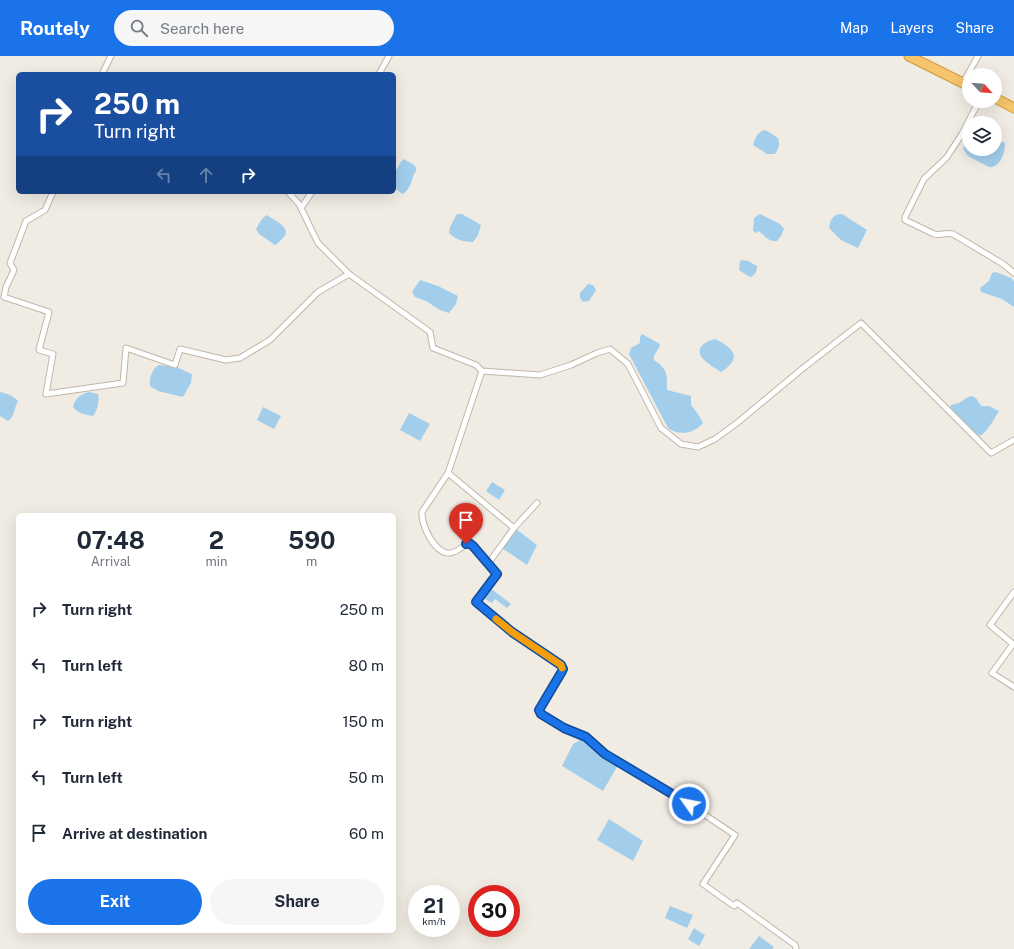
<!DOCTYPE html>
<html lang="en">
<head>
<meta charset="utf-8">
<style>
  :root { --surface:#fff; --page:#f6f6f7; --text:#1f2937; --muted:#747a83; --accent:#1a73e8 }
  body { margin:0; font-family:"Public Sans",sans-serif; background:var(--page); color:var(--text); height:100vh; display:flex; flex-direction:column; font-size:15px; white-space:nowrap }
  * { box-sizing:border-box; margin:0 }
  p { font-size:13px; color:var(--muted) }
  .icon { flex:none; width:22px; height:22px; fill:none; stroke:currentColor; stroke-width:2; stroke-linecap:round; stroke-linejoin:round }
  .map { position:relative; flex:1; overflow:hidden }
  .drawer { position:absolute; left:16px; top:457px; width:380px; height:420px; display:flex; flex-direction:column; background:var(--surface); border-radius:6px; box-shadow:0 4px 16px #0002 }
  .drawer>* { flex:none }
  .banner { position:absolute; left:16px; top:16px; width:380px; height:122px; border-radius:6px; box-shadow:0 4px 16px #0002; background:#1a4fa0; color:#fff; overflow:hidden }
  .needle { width:26px; rotate:116deg }
  .tools { position:absolute; left:962px; top:12px; display:grid; gap:8px }
  .tools a { display:grid; place-items:center; width:40px; height:40px; border-radius:50%; background:var(--surface); box-shadow:0 4px 16px #0002; font-size:20px }
  .speed { position:absolute; left:408px; top:829px; display:flex; gap:8px; font-size:20px; font-weight:700; text-align:center }
  .speed>* { display:grid; place-content:center; width:52px; height:52px; border-radius:50%; background:var(--surface); box-shadow:0 4px 16px #0002; line-height:1 }
  .speed small { font-size:10px; font-weight:400 }
  .speed .limit { border:6px solid #d22; background:#fff; color:#111 }
  .pin { position:absolute; display:grid; place-items:center; width:34px; height:34px; color:#fff; margin:-41px -17px; border-radius:50% 50% 50% 0; rotate:-45deg; box-shadow:0 0 4px #0007 }
  .pin .icon { rotate:45deg }
  .me { position:absolute; width:44px; margin:-22px; rotate:303deg; stroke-linejoin:round; filter:drop-shadow(0 0 3px #0008) }
  .turn { display:flex; align-items:center; gap:14px; height:84px; padding:0 12px; font-size:18px }
  .turn .icon { width:52px; height:52px; stroke-width:2.5 }
  .turn b { display:block; font-size:28px; line-height:34px }
  .lanes { display:flex; align-items:center; height:38px; padding:0 12px; background:#0003; justify-content:center; gap:20px; direction:ltr }
  .lanes .off { opacity:.35 }
  .eta { display:flex; justify-content:space-evenly; align-items:center; height:68px; text-align:center }
  .eta b { font-size:24px; font-weight:700; line-height:28px }
  .action { display:flex; gap:8px; margin-top:auto; padding:8px 12px }
  .action a { flex:1; height:46px; border-radius:24px; background:var(--accent); color:#fff; font-size:16px; font-weight:700; line-height:46px; text-align:center }
  .action a+a { background:var(--page); color:var(--text) }
  ul { padding:0; list-style:none }
  li { display:flex; align-items:center; gap:12px; height:56px; padding:0 12px }
  li div { flex:1 }
  li b { display:block; font-size:15px }
  li em { font-style:normal }
  header { display:flex; align-items:center; gap:24px; box-sizing:border-box; height:56px; padding:0 20px; background:var(--accent); color:#fff }
  header strong { font-size:19px }
  nav { display:flex; gap:22px; margin-inline-start:auto; font-size:14px }
  .search { width:280px; height:36px; background:var(--page); display:flex; align-items:center; gap:10px; box-sizing:border-box; padding:0 14px; border-radius:22px; color:var(--muted); font-size:15px }
  .map>svg:first-child { display:block }
</style>
</head>
<body>
<header>
<strong>Routely</strong>
<div class="search"><svg class="icon" aria-label="search" viewBox="0 0 24 24"><circle cx="10" cy="10" r="6"/><path d="M15 15l6 6"/></svg>Search here</div>
<nav><a>Map</a><a>Layers</a><a>Share</a></nav>
</header>
<div class="map">
<svg width="1014" height="893" viewBox="0 0 1014 893">
  <rect width="100%" height="100%" fill="#f0ece3"/>
  <g fill="#a2ceeb">
    <path d="M764,74l3,1 11,7c2,6 1,10 -3,16h-8l-14,-9c2,-7 4,-12 11,-15z"/>
    <path d="M969,80v13h26v-10l10,4c0,10 -5,25 -16,24l-21,-11 -5,-7z"/>
    <path d="M403,103c4,2 12,5 13,9 1,3 -1,4 -2,6 -3,8 -3,14 -11,20 -17,-9 -8,-23 0,-35z"/>
    <path d="M457,158h5l19,11 -3,10 -5,7c-9,0 -17,-2 -24,-9l1,-6z"/>
    <path d="M760,158l20,10 4,5 -3,7 -4,5c-9,1 -12,-5 -18,-10l-3,2 -3,-2 1,-13z"/>
    <path d="M842,158l25,16 -9,18 -17,-8 -12,-12c1,-8 4,-14 13,-14z"/>
    <path d="M267,159c8,6 26,13 16,23 -3,3 -5,5 -8,7l-16,-11 -3,-5c3,-5 6,-12 11,-14z"/>
    <path d="M742,204l6,1 9,5c0,5 -2,9 -7,11l-11,-7 1,-9z"/>
    <path d="M996,216l15,6 3,3v26l-12,-8 -21,-7 -1,-4 9,-7 3,-8z"/>
    <path d="M420,224l18,6 20,10 -2,8 -7,9 -9,-3 -14,-9 -11,-4 -3,-5z"/>
    <path d="M588,228l5,1 3,5 -7,11 -6,1 -3,-4v-5z"/>
    <path d="M642,278l18,10c-1,7 -7,9 -6,16 14,9 13,15 13,30l24,6v9l7,9 5,9c-9,11 -24,13 -35,5l-39,-74 2,-6 9,-5v-6z"/>
    <path d="M715,283c19,9 28,19 6,33 -6,-4 -13,-8 -18,-13 -9,-10 2,-18 12,-20z"/>
    <path d="M159,309l17,2 16,7 -1,9 -8,14 -25,-6 -8,-5c-1,-7 2,-18 9,-21z"/>
    <path d="M0,336c6,1 14,4 18,9 -4,7 -3,15 -10,20l-8,-5z"/>
    <path d="M89,336l9,2c2,6 -1,17 -5,22 -7,-1 -16,-3 -20,-9 2,-9 8,-13 16,-15z"/>
    <path d="M972,340l4,2 5,8h8l10,5c-4,7 -12,21 -19,25l-7,-4 -23,-24 1,-3 8,-2 9,-6z"/>
    <path d="M263,351l18,9 -7,13 -17,-9z"/>
    <path d="M409,357l21,11 -10,17 -20,-11z"/>
    <path d="M492,426l13,8 -6,10 -13,-9z"/>
    <path d="M516,473l21,16 -10,20 -25,-17z"/>
    <path d="M489,531l22,17 -4,4 -12,-9 -3,4 -10,-6z"/>
    <path d="M584,682l12,13 22,14 -15,26 -41,-25 11,-22z"/>
    <path d="M609,763l34,22 -10,20 -36,-21z"/>
    <path d="M670,850l23,9 -6,13 -22,-10z"/>
    <path d="M694,872l11,7 -6,11 -11,-7z"/>
    <path d="M759,880l15,11 -2,2h-23z"/>
  </g>
  <g fill="none" stroke-linecap="round" stroke-linejoin="round">
    <g stroke="#beb7aa" stroke-width="7">
      <g id="street">
        <path d="M102,18l9,-18"/>
        <path d="M379,18l10,-18"/>
        <path d="M963,27l15,-27"/>
        <path d="M979,45l-17,33 -15,23 -23,22 -19,38v3l29,14c7,2 12,-2 19,0l50,30 11,9"/>
        <path d="M53,136l-8,18 -19,11 -16,42 4,7 -8,17 -2,10 45,15 -10,38 14,4 -7,40 77,-11 3,-35 49,17 5,-16 46,11 14,-2 30,-18 48,-48 31,-18 81,58 3,16 43,17 6,6 58,4 31,-10 26,-12 13,-4 18,15 33,64 20,16 17,3 17,-8 22,-16 65,-54 59,-46 130,130 23,-13"/>
        <path d="M288,136l11,12 19,39 31,31"/>
        <path d="M301,152l11,-16"/>
        <path d="M482,315l-34,102 66,55 -26,36 9,10 -21,28 36,30 49,33 2,4 -2,4 -21,34 -1,3 2,4 23,14 23,9 18,17 73,43 57,38 -32,49 31,22 3,-3 58,42 1,4"/>
        <path d="M448,417l-26,39c-1,12 12,42 28,41 8,-1 12,-7 19,-10l19,21"/>
        <path d="M514,472l23,-25"/>
        <path d="M1014,536l-24,33 23,19 -21,29 22,14"/>
      </g>
    </g>
    <g stroke="#d29a3c" stroke-width="11">
      <g id="highway">
        <path d="M909,0l60,30"/>
        <path d="M995,42l19,10"/>
      </g>
    </g>
    <use href="#street" stroke="#fff" stroke-width="5"/>
    <use href="#highway" stroke="#f4c56b" stroke-width="9"/>
  </g>
  <g fill="none" stroke-linecap="round" stroke-linejoin="round">
    <g stroke="#114b97" stroke-width="10">
      <path id="route" d="M466,488l3,-1 4,3 24,28 -21,28 36,30 49,33 2,4 -2,4 -22,37 2,4 23,14 22,9 19,17 84,50"/>
    </g>
    <use href="#route" stroke="#1a73e8" stroke-width="7"/>
    <path stroke="#f59e0b" stroke-width="7" d="M496,563l16,13 49,33 1,3"/>
  </g>
</svg>
<div class="tools">
<a><svg class="needle" viewBox="-14 -14 28 28"><path d="M0-13l5 13h-10z" fill="#e53935"/><path d="M0 13l5-13h-10z" fill="#747a83"/></svg></a>
<a><svg class="icon" aria-label="layers" viewBox="0 0 24 24"><path d="M12 4l9 5-9 5-9-5zM3 14l9 5 9-5"/></svg></a>
</div>
<div class="speed"><div>21<small>km/h</small></div><div class="limit">30</div></div>
<div class="pin" style="left:466px;top:488px;background:#d93025"><svg class="icon" aria-label="arrive" viewBox="0 0 24 24"><path d="M6 21V4h12l-3 4 3 4H6"/></svg></div>
<svg class="me" style="left:689px;top:748px" viewBox="-20 -20 40 40"><circle r="17" fill="#1a73e8" stroke="#fff" stroke-width="3"/><path d="M0-11L8 9 0 5-8 9z" fill="#fff"/></svg>
<div class="banner">
<div class="turn"><svg class="icon" aria-label="right" viewBox="0 0 24 24"><path d="M7 20v-9h11M14 6l5 5-5 5"/></svg><div><b>250 m</b>Turn right</div></div>
<div class="lanes"><svg class="icon off" aria-label="left" viewBox="0 0 24 24"><path d="M17 20v-9H6M10 6l-5 5 5 5"/></svg><svg class="icon off" aria-label="ahead" viewBox="0 0 24 24"><path d="M12 20V5M6 11l6-6 6 6"/></svg><svg class="icon" aria-label="right" viewBox="0 0 24 24"><path d="M7 20v-9h11M14 6l5 5-5 5"/></svg></div>
</div>
<section class="drawer">
<div class="eta">
<div><b>07:48</b><p>Arrival</p></div>
<div><b>2</b><p>min</p></div>
<div><b>590</b><p>m</p></div>
</div>
<ul>
<li><svg class="icon" aria-label="right" viewBox="0 0 24 24"><path d="M7 20v-9h11M14 6l5 5-5 5"/></svg><div><b>Turn right</b></div><em>250 m</em></li>
<li><svg class="icon" aria-label="left" viewBox="0 0 24 24"><path d="M17 20v-9H6M10 6l-5 5 5 5"/></svg><div><b>Turn left</b></div><em>80 m</em></li>
<li><svg class="icon" aria-label="right" viewBox="0 0 24 24"><path d="M7 20v-9h11M14 6l5 5-5 5"/></svg><div><b>Turn right</b></div><em>150 m</em></li>
<li><svg class="icon" aria-label="left" viewBox="0 0 24 24"><path d="M17 20v-9H6M10 6l-5 5 5 5"/></svg><div><b>Turn left</b></div><em>50 m</em></li>
<li><svg class="icon" aria-label="arrive" viewBox="0 0 24 24"><path d="M6 21V4h12l-3 4 3 4H6"/></svg><div><b>Arrive at destination</b></div><em>60 m</em></li>
</ul>
<div class="action"><a>Exit</a><a>Share</a></div>
</section>
</div>
</body>
</html>
